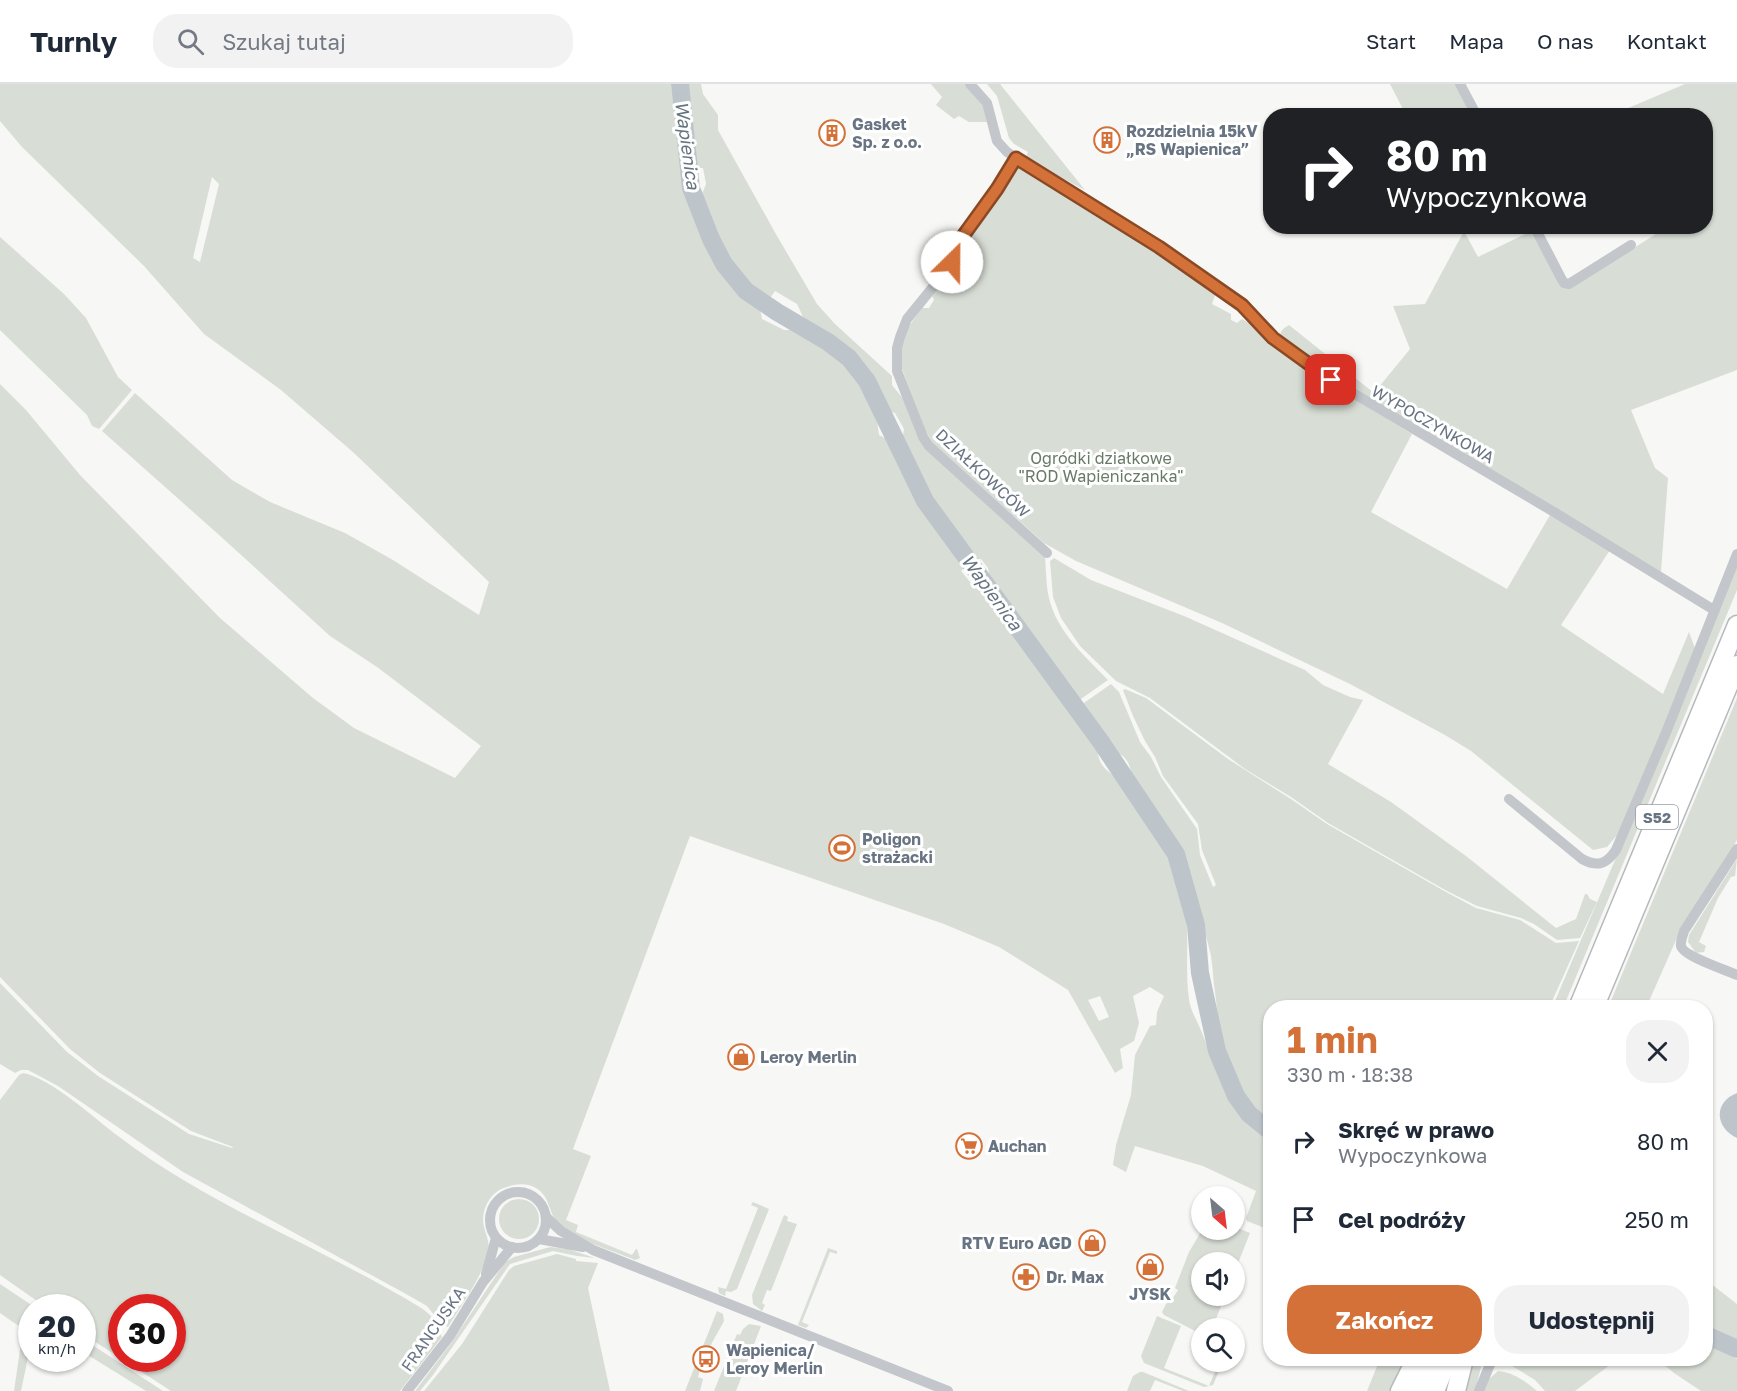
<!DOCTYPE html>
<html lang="pl">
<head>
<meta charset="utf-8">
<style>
  :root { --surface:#fff; --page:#f2f2f3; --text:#1f2937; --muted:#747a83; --line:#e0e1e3; --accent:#d47138 }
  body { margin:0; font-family:"Golos Text",sans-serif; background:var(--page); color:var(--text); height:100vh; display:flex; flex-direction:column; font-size:22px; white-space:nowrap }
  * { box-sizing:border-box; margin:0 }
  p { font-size:20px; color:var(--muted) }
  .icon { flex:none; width:33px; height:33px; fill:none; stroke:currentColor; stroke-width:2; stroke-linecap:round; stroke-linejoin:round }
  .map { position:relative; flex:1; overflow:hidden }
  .panel { position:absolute; left:1263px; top:916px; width:450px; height:366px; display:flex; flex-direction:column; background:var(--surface); border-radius:24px; box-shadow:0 2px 4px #0004 }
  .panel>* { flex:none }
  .guide { position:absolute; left:1263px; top:24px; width:450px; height:126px; border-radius:24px; box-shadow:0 2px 4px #0004; background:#202124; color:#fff; overflow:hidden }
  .needle { width:39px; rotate:152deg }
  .tools { position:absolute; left:1191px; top:1102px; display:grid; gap:12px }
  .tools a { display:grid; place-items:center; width:54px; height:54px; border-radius:50%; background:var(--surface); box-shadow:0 2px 4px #0004; font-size:30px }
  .speed { position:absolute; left:18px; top:1210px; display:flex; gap:12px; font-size:30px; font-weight:700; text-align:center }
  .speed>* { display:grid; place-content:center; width:78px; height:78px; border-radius:50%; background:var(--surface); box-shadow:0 2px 4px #0004; line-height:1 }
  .speed small { font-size:15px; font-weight:400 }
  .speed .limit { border:9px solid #d22; background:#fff; color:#111 }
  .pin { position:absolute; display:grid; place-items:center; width:51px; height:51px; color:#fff; margin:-26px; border-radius:12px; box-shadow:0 3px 9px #0006 }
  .me { position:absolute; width:66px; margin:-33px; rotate:23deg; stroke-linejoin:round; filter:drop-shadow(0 0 4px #0008) }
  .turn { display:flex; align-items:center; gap:21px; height:126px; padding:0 24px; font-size:27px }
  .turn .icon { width:78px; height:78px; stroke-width:2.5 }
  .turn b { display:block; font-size:42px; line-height:51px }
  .round { display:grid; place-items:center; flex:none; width:63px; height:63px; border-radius:24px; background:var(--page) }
  .headline { display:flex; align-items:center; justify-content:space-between; height:102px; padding:0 24px }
  h1 { font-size:36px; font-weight:700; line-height:45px; color:var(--accent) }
  .cta { display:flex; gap:12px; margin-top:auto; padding:12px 24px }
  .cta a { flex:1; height:69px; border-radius:24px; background:var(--accent); color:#fff; font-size:24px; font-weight:700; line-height:69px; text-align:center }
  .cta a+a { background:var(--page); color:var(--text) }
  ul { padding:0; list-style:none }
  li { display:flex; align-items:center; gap:18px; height:78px; padding:0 24px }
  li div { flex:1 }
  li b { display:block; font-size:22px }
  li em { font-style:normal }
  header { display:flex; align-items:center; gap:36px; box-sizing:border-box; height:84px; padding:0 30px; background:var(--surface); border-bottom:2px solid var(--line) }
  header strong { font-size:28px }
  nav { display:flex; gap:33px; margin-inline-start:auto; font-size:21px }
  .search { width:420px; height:54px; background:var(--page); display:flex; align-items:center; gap:15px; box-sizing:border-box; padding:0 21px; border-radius:24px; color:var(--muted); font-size:22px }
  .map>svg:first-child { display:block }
</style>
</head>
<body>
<header>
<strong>Turnly</strong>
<div class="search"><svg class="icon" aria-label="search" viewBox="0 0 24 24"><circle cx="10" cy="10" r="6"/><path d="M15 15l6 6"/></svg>Szukaj tutaj</div>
<nav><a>Start</a><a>Mapa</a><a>O nas</a><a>Kontakt</a></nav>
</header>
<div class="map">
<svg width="1737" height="1307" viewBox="0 0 1737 1307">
  <rect width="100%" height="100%" fill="#f7f7f5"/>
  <g fill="#d8ded6" fill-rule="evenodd">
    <path d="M0,0h671l11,99 22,57 13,29 25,27 18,12 2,11 22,11h17l39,28 21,24 18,34 -2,4 2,15 11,6 33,62 43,63 -5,5 14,17 8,1 114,159c3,24 11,20 25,35 19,20 36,48 47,73 7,18 14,37 17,56 3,29 -1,59 3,87 1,11 9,23 13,34 16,40 30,81 68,104v93l-23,-9 -1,-3 10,-27 -53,-25 -68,-20 -9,26 -13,-7 3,-20 15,-50 4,-40 15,-29 6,-1 1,-13 7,-16 -14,-9 -17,9 6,27 -5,18 -14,8 3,19 -8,5 -47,-83 -69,-43 -55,-23 -254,-88 -117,313 18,7 -25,64 12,5 -2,7 56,23 4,-6h1l3,9 -5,2c-23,-10 -63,-20 -79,-39 -8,-11 -6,-26 -22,-34 -9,-4 -18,-3 -27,0 -17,4 -27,24 -23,40 2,9 7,17 4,27 -8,26 -26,50 -40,73l-6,-2 -15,-19 -21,-12 -223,-122 -125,-86 -30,-16h-7l-6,3 -15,-9v-81l67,69 31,24 91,58 43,14 1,-1 -42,-16 -91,-58 -30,-24 -70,-72v-593l26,26 54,65 140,143 93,80 41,30 101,50 26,-32 -104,-79 -47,-31 -112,-102 -116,-103 33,-38 97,87 38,22 75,31 48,27 86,55 10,-33 -135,-129 -73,-63 -77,-56 -60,-68 -122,-119 -22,-26zM212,93l7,7 -19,78 -7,-4zM1100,912l9,21 -10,4 -11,-21z"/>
    <path d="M686,0h15l2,10 15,21v15l59,106 40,68 18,20 57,52v9l13,16 11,32 129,123c1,14 1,29 4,42 8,34 36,58 59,82l-30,21 -87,-115 -3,-18 -7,-9h-7l-51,-70 -21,-47 2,-13 -9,-16 -7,-2 -16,-31 -17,-23 -52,-40 -6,-13 -22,-13 -5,7 -21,-13 -21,-25 -21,-48 -5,-18 4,-10 -3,-16h-8z"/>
    <path d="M931,0h34l19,23 3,15h-18l-10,-6 -5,3 -18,-14 6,-8z"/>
    <path d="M987,0h13l85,106 -60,-31 3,-7 -14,-8 -5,-6 -12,-42z"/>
    <path d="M1390,0h67l17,31h-68z"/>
    <path d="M1685,0h52v286l-106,40 24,58 13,10 -7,94 -293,-173 -87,-59c-2,-8 1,-11 8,-15l85,68 36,-44 -17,-43 32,-2 39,-73 14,26 51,-25h4l28,52 14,1 92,-58 39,-1v-110l-92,-2z"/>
    <path d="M1018,82h3l195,126 -4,12 19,10v6l6,3 5,-4c18,10 29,26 47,38 40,27 82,52 123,77l-41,78 136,77 43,-74 60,35 -49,75 102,69 26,-62 7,19 -78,183 -11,13 -14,3 -122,-99 -26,-16 -95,-51 -128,-61 -146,-62 -32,-18 -110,-99 -10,-15 -22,-60c-5,-25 6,-43 20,-61h7l5,-8 -2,-4 19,-23 12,-30 17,-25 9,-8z"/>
    <path d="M0,153l64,57 22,24 32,59 14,13 -33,39 -7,-3 -5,-11 -87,-85z"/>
    <path d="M1054,474l37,22 93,36 121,54 18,15 27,12 13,3 -35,64 63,38 75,54 90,72 20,-9 9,-25h2l3,5 7,3 -17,36 -23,2 -23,-16 -13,-6 -44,-12 -30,-15 -119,-68 -37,-26 -46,-28 -95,-71 -34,-17 -36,-35 -19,-28 -8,-21 -3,-36z"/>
    <path d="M1737,479v27l-174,418h-11l118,-277z"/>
    <path d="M1111,600l8,8 21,50 11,15 10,20 36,52 3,26 13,32 3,-2 -14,-35 -4,-26 -35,-48 -8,-19 -10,-16 -12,-25 -10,-26 2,-1 21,9 82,61 63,40 36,25 119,68 30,16 44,12 36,23 23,-2 -30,67h-279v116c-42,-38 -49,-77 -55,-132 -2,-12 -2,-24 -4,-36 -6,-28 -17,-57 -24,-85 -8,-30 -38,-68 -55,-95 -5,-26 -12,-17 -24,-32 -10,-12 -18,-26 -27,-39z"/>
    <path d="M1737,614v142l-61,100 -30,68h-38z"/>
    <path d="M1737,775l-2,17 -4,1 -13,21 -19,44 7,4 -2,6 -8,1 -8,-11 1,-7z"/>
    <path d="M23,989c28,5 71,45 95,63 93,71 205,112 305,173l8,7 11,21 -42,54h-229l-49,-32h50v-51h-50v51l-39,-25 -1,-26h-35l-47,-33v-175l19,-25z"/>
    <circle cx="519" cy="1135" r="20"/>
    <path d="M753,1118l16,7 -32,80 -6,3 -5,-1 -1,5 -6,-3 -1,-6 8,2 32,-81 -7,-3z"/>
    <path d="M784,1131l4,2 -1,4 10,3 -26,67 -4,-1 -5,13 3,2 -3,6 -9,-7 -1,-9z"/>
    <path d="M1235,1143l15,6 -15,38 -1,-8h-32v33h23l-13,33h-10l-1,5 -37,-19 -2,-3 4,-8 7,-6 5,-8 -3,-2 14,-36 13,-22h32z"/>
    <path d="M550,1163l18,2 27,9 -18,-2 -24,-5 -43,13 -77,111 -13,16h-5l37,-49 53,-80 9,-5z"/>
    <path d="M828,1164l9,3v3l-7,-2 -28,70 7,3 -3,3 -8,-3z"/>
    <path d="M557,1170l19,5v2l22,2 -10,25 22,103h-186l38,-47 47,-74 5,-4z"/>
    <path d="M1706,1196l31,24v36l-31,-13z"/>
    <path d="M0,1200l36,24h-4l-1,35 -10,48h-7l9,-62 -23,-16z"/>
    <path d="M717,1227l6,3 1,7 -16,29h-2l-7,19 1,1 -2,7 5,2 -3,12h-15z"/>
    <path d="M1157,1232l24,10 -17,42 45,18 10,-24h4l-10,23 -9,2 -60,-24 -3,-7z"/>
    <path d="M749,1240l12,2 -25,65h-22l23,-57 3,1 3,-6z"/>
    <path d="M83,1255l80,52h-17l-63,-39z"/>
    <path d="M1706,1260l31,15v32h-36l-27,-18 -17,-14h49z"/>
    <path d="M1380,1275h30l-16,32h-27z"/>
    <path d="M1470,1275h13l-8,32h-12z"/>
    <path d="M1501,1275h117l-43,32h-30l-10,-11z"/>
    <path d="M1498,1287c14,1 29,11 39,20h-53l5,-12z"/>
    <path d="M1140,1288h3l46,19h-6l-28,-11 -5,11h-23l6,-15z"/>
  </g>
  <path fill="#bdc5cb" d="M1737,1009v45c-22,-10 -24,-36 0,-45z"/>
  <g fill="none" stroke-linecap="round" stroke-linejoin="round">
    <g stroke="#bdc5cb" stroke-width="18">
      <path d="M680,0l11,104 20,51 13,25 22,27 31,21 51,30 21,16 18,23 58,120 176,241 75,112 20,71 4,48 17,78 19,45 13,18 21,17"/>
      <path d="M1706,1251l31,14"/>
    </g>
    <g stroke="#b6b9bc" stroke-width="21">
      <g id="highway">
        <path d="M1578,924l159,-383"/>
        <path d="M1594,924l143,-343"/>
        <path d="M1400,1307l16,-32"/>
        <path d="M1418,1307l13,-32"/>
        <path d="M1435,1307l13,-32"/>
        <path d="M1456,1307l8,-32"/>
      </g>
    </g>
    <g stroke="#c3c6ca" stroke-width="10">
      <path d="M970,0l17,19 10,38 10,11 152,95 83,58 31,33 58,42 223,132 160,98"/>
      <path d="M1460,0l17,32"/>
      <path d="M1016,74l-19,31 -34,47 -17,35 -39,48 -7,18 -3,11v23l26,66 6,9 118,107"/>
      <path d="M1534,142l27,52 3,5 5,1 62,-39"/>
      <path d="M1509,715l73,60c15,8 24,6 34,-9l51,-120 70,-176"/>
      <path d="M1737,765l-53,82c-1,5 -4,10 -3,15 2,10 45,24 56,29"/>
      <circle cx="518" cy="1136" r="28"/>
      <path d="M546,1133l15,14 32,19 355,141"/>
      <path d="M539,1155l44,8"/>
      <path d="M486,1190l10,-36"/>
      <path d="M407,1307l43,-55 33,-54 29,-35"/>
      <path d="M1479,1307l12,-29"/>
    </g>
    <use href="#highway" stroke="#fff" stroke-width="18"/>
  </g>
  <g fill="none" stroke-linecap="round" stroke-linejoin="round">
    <g stroke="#8a4924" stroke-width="15">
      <path id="route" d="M952,178l11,-26 34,-47 19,-31 143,89 83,58 31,33 58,42"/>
    </g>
    <use href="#route" stroke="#d47138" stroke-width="10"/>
  </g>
  <defs>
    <g id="building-ring" transform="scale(1.35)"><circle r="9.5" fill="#fff" stroke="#d47138" stroke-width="1.5"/><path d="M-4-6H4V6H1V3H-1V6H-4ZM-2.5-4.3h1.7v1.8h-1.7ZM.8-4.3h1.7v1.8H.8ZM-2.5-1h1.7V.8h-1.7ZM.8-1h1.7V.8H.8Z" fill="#d47138"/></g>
    <g id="stadium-ring" transform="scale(1.35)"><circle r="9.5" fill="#fff" stroke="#d47138" stroke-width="1.5"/><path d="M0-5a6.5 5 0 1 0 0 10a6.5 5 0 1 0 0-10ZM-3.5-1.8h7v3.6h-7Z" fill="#d47138"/></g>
    <g id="shop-ring" transform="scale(1.35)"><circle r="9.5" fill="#fff" stroke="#d47138" stroke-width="1.5"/><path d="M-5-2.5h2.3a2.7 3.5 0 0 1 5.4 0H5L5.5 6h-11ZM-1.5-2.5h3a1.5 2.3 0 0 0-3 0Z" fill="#d47138"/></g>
    <g id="supermarket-ring" transform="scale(1.35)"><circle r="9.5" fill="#fff" stroke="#d47138" stroke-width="1.5"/><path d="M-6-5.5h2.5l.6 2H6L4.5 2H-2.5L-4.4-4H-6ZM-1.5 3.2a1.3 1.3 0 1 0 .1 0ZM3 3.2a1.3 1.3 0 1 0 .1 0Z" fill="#d47138"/></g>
    <g id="pharmacy-ring" transform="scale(1.35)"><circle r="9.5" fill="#fff" stroke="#d47138" stroke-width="1.5"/><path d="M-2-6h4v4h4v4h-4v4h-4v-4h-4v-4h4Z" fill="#d47138"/></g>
    <g id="bus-ring" transform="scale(1.35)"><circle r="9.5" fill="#fff" stroke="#d47138" stroke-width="1.5"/><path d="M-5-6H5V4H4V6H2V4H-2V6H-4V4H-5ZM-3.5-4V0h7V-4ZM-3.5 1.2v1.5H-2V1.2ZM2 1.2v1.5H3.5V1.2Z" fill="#d47138"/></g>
  </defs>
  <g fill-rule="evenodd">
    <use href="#building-ring" x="832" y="49"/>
    <use href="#building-ring" x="1107" y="56"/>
    <use href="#stadium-ring" x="842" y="764"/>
    <use href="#shop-ring" x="741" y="973"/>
    <use href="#supermarket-ring" x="969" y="1062"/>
    <use href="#shop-ring" x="1092" y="1159"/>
    <use href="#shop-ring" x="1150" y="1183"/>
    <use href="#pharmacy-ring" x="1026" y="1193"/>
    <use href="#bus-ring" x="706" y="1275"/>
  </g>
  <g text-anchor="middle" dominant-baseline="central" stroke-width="6" stroke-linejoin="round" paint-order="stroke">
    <rect fill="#fff" stroke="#969ea8" stroke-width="1.5" x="1636" y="721" width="42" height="24" rx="4.5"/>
    <g font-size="15" font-weight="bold" fill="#697483">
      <text x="1657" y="733">S52</text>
    </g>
    <g font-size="16" font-weight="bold" fill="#697483" stroke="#fff" text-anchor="start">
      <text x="852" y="40">Gasket<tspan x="852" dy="18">Sp. z o.o.</tspan></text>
      <text x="1126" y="47">Rozdzielnia 15kV<tspan x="1126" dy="18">„RS Wapienica”</tspan></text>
      <text x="862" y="755">Poligon<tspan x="862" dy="18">strażacki</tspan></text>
      <text x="760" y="973">Leroy Merlin</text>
      <text x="988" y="1062">Auchan</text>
      <text x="1072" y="1159" text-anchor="end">RTV Euro AGD</text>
      <text x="1046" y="1193">Dr. Max</text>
      <text x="1150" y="1210" text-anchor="middle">JYSK</text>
      <text x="726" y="1266">Wapienica/<tspan x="726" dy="18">Leroy Merlin</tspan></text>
    </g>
    <g font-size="16" fill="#697483" stroke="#fff">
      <text transform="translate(1433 340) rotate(30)">WYPOCZYNKOWA</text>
      <text transform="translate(983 389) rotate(43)">DZIAŁKOWCÓW</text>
      <text transform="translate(433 1245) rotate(-55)">FRANCUSKA</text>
    </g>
    <g font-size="16" fill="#687b67" stroke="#fff">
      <text x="1101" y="374">Ogródki działkowe<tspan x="1101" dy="18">"ROD Wapieniczanka"</tspan></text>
    </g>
    <g font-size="18" font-style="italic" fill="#65747f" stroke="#fff">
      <text transform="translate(688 61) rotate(82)">Wapienica</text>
      <text transform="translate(992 508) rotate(54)">Wapienica</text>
    </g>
  </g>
</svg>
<div class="tools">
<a><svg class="needle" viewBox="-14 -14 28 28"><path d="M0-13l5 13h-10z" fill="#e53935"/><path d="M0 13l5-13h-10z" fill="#747a83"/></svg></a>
<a><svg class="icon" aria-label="sound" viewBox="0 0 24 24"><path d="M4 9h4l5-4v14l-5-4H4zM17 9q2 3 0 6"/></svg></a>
<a><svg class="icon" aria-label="search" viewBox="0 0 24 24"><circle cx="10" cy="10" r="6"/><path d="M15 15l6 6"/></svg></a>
</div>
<div class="speed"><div>20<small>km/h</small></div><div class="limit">30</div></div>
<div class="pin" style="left:1331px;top:296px;background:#d93025"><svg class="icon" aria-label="arrive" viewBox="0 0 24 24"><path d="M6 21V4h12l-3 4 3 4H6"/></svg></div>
<svg class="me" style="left:952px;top:178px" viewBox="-20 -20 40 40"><circle r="19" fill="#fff"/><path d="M0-13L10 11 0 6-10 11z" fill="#d47138"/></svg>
<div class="guide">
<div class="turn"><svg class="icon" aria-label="right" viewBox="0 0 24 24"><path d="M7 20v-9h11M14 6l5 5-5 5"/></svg><div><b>80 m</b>Wypoczynkowa</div></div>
</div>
<section class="panel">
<div class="headline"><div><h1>1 min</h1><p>330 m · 18:38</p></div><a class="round"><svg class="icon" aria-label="close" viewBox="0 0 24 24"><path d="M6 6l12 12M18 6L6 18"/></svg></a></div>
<ul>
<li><svg class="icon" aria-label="right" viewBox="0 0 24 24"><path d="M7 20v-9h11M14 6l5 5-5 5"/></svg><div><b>Skręć w prawo</b><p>Wypoczynkowa</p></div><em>80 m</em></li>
<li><svg class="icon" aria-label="arrive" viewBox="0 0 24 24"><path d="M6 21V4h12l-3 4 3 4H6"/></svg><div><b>Cel podróży</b></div><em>250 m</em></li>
</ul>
<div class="cta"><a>Zakończ</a><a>Udostępnij</a></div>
</section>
</div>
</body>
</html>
